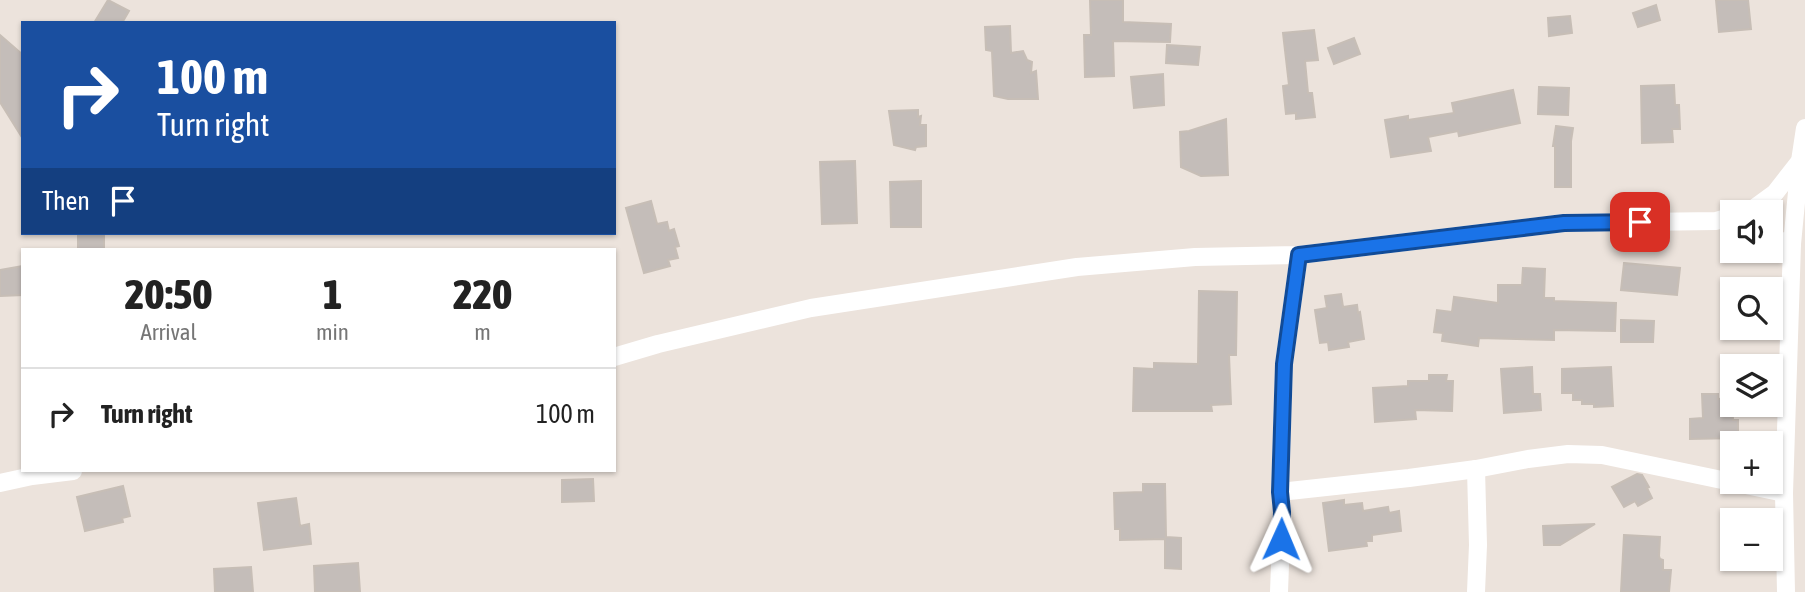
<!DOCTYPE html>
<html lang="en">
<head>
<meta charset="utf-8">
<style>
  :root { --surface:#fff; --page:#f2f2f2; --text:#222; --muted:#767676; --line:#e0e0e0 }
  body { margin:0; font-family:"Asap Condensed",sans-serif; background:var(--page); color:var(--text); height:100vh; display:flex; flex-direction:column; font-size:26px; white-space:nowrap }
  * { box-sizing:border-box; margin:0 }
  p { font-size:23px; color:var(--muted) }
  .icon { flex:none; width:38px; height:38px; fill:none; stroke:currentColor; stroke-width:2; stroke-linecap:round; stroke-linejoin:round }
  .map { position:relative; flex:1; overflow:hidden }
  .sheet { position:absolute; left:21px; top:248px; width:595px; height:224px; display:flex; flex-direction:column; background:var(--surface); border-radius:0px; box-shadow:0 2px 5px #0004 }
  .sheet>* { flex:none }
  .top-card { position:absolute; left:21px; top:21px; width:595px; height:214px; border-radius:0px; box-shadow:0 2px 5px #0004; background:#1a4fa0; color:#fff; overflow:hidden }
  .buttons { position:absolute; left:1720px; top:200px; display:grid; gap:14px }
  .buttons a { display:grid; place-items:center; width:63px; height:63px; border-radius:0px; background:var(--surface); box-shadow:0 2px 5px #0004; font-size:35px }
  .pin { position:absolute; display:grid; place-items:center; width:60px; height:60px; color:#fff; margin:-30px; border-radius:14px; box-shadow:0 4px 10px #0006 }
  .me { position:absolute; width:77px; margin:-38px; rotate:1deg; stroke-linejoin:round; filter:drop-shadow(0 0 5px #0008) }
  .turn { display:flex; align-items:center; gap:24px; height:147px; padding:0 21px; font-size:32px }
  .turn .icon { width:91px; height:91px; stroke-width:2.5 }
  .turn b { display:block; font-size:49px; line-height:60px }
  .then { display:flex; align-items:center; height:66px; padding:0 21px; background:#0003; gap:14px; font-size:26px }
  .eta { display:flex; justify-content:space-evenly; align-items:center; height:119px; text-align:center }
  .eta b { font-size:42px; font-weight:800; line-height:49px }
  ul { padding:0; list-style:none }
  li { display:flex; align-items:center; gap:21px; height:91px; padding:0 21px; border-top:2px solid var(--line) }
  li div { flex:1 }
  li b { display:block; font-size:26px }
  li em { font-style:normal }
  .map>svg:first-child { display:block }
</style>
</head>
<body>
<div class="map">
<svg width="1805" height="592" viewBox="0 0 1805 592">
  <rect width="100%" height="100%" fill="#ece3dc"/>
  <g fill="#c4bdb9" stroke="#c7beb6" stroke-width="2">
    <path d="M108,0l21,11 -7,12h-28z"/>
    <path d="M1090,0h33v22l48,2 -1,18 -57,-1 1,35 -29,1 -1,-42h7z"/>
    <path d="M1716,0h32l3,29 -32,3z"/>
    <path d="M1656,5l4,15 -22,7 -5,-14z"/>
    <path d="M1570,16l2,17 -23,3 -1,-18z"/>
    <path d="M1010,26l1,27 12,-2 4,9 5,2 -1,11 5,-2 2,28h-30l-14,-3 -2,-45 -6,-1 -1,-23z"/>
    <path d="M1314,30l4,30 -13,1 3,32h4l3,24 -19,2v-6l-10,1 -3,-28 6,-1 -6,-52z"/>
    <path d="M0,35l23,20v84l-23,-37z"/>
    <path d="M1354,38l6,16 -26,10 -6,-16z"/>
    <path d="M1167,45l33,2 -2,18 -32,-2z"/>
    <path d="M1163,74l1,31 -30,3 -3,-31z"/>
    <path d="M1674,85l1,20h4l1,24h-8l1,13 -31,1 -1,-57z"/>
    <path d="M1539,87l30,1 -1,27 -30,-1z"/>
    <path d="M1513,90l7,33 -61,13 -1,-5 -30,6 3,14 -40,6 -6,-37 23,-4v4l46,-7 -2,-10z"/>
    <path d="M918,110v7l3,-1 -1,9h6v21l-10,1 -1,3 -21,-5 -5,-34z"/>
    <path d="M1226,119l2,56 -27,1 -20,-9 -1,-35 9,-1z"/>
    <path d="M1556,126l17,2 -2,13v46h-16v-41h-2z"/>
    <path d="M855,161l2,62 -35,1 -2,-62z"/>
    <path d="M921,181v46h-30l-1,-45z"/>
    <path d="M651,201l6,23 10,-2 2,9 5,-2 5,17 -4,1 3,11 -10,2 2,6 -26,7 -18,-65z"/>
    <rect x="78" y="233" width="26" height="17"/>
    <path d="M1624,263l56,5 -3,27 -56,-5z"/>
    <path d="M23,266v29l-23,1v-26z"/>
    <path d="M1523,268l22,1 -1,29h10v3l62,2 -1,28 -61,-1v10l-75,-2 -1,8 -36,-5 1,-8 -9,-1 3,-22 15,2 2,-15 44,6v-18h24z"/>
    <path d="M1199,291l38,1 -1,63h-7l2,49 -20,1 1,6h-79l1,-43 20,1v-6l44,1z"/>
    <path d="M1341,294l2,13 14,-2 1,8 2,-1 4,27 -16,3 1,5 -20,3 -1,-8 -8,1 -5,-33 12,-2 -2,-12z"/>
    <path d="M1621,320l33,1 -1,21h-32z"/>
    <path d="M1532,367l1,27h7l1,16 -37,3 -3,-44z"/>
    <path d="M1611,367l2,39 -19,1v-3h-12v-4h-9v-7h-11v-24z"/>
    <path d="M1429,375h18l-1,6h7l-1,30 -37,-1 1,9 -41,3 -2,-34 35,-2v-5h21z"/>
    <path d="M1702,394h16v5l14,-1 1,22h5v18l-48,1v-20l13,-1z"/>
    <path d="M1637,474l5,1 7,12 -2,1 5,10 -14,8 -3,-5 -11,6 -12,-20z"/>
    <path d="M593,479l1,22 -32,1v-22z"/>
    <path d="M1143,484h22l1,53 15,1v31l-16,-1v-29l-45,1v-11h-5l-1,-36 29,-1z"/>
    <path d="M123,486l7,30 -8,2 1,4 -38,9 -8,-34z"/>
    <path d="M296,498l4,28 9,-2 2,20 -47,6 -6,-47z"/>
    <path d="M1344,500v5l18,-2 1,8 25,-4 1,6 10,-2 2,20 -29,4v6h-6l1,5 -38,5 -6,-48z"/>
    <path d="M1595,524l-35,21h-16l-1,-19z"/>
    <path d="M1624,535l36,2 -1,19 1,3 3,1v10h8l-2,22h-48z"/>
    <path d="M358,563l2,29h-45l-1,-26z"/>
    <path d="M251,567l2,25h-38l-1,-23z"/>
  </g>
  <g fill="none" stroke-linecap="round" stroke-linejoin="round">
    <g stroke="#fff" stroke-width="18">
      <path d="M1749,212l26,-19 25,-32 5,-33"/>
      <path d="M1771,238l21,6"/>
      <path d="M614,357l44,-13 153,-36 266,-41 118,-10 104,-2 265,-32 152,-2 16,-5"/>
      <path d="M0,483l32,-7 41,-5"/>
      <path d="M1280,492l129,-14 67,-9 52,-10 40,-5 34,1 182,38"/>
      <path d="M1279,592l3,-80 -2,-20 4,-128 15,-109"/>
      <path d="M1476,592l2,-47 -2,-76"/>
      <path d="M1786,592l-2,-99 8,-249 8,-83"/>
    </g>
  </g>
  <g fill="none" stroke-linecap="round" stroke-linejoin="round">
    <g stroke="#114b97" stroke-width="18">
      <path id="route" d="M1281,539l1,-27 -2,-20 4,-128 15,-109 265,-32 76,-1"/>
    </g>
    <use href="#route" stroke="#1a73e8" stroke-width="12"/>
  </g>
</svg>
<div class="buttons">
<a><svg class="icon" aria-label="sound" viewBox="0 0 24 24"><path d="M4 9h4l5-4v14l-5-4H4zM17 9q2 3 0 6"/></svg></a>
<a><svg class="icon" aria-label="search" viewBox="0 0 24 24"><circle cx="10" cy="10" r="6"/><path d="M15 15l6 6"/></svg></a>
<a><svg class="icon" aria-label="layers" viewBox="0 0 24 24"><path d="M12 4l9 5-9 5-9-5zM3 14l9 5 9-5"/></svg></a>
<a>+</a>
<a>−</a>
</div>
<div class="pin" style="left:1640px;top:222px;background:#d93025"><svg class="icon" aria-label="arrive" viewBox="0 0 24 24"><path d="M6 21V4h12l-3 4 3 4H6"/></svg></div>
<svg class="me" style="left:1281px;top:539px" viewBox="-20 -20 40 40"><path d="M0-17L14 15 0 8-14 15z" fill="#1a73e8" stroke="#fff" stroke-width="4"/></svg>
<div class="top-card">
<div class="turn"><svg class="icon" aria-label="right" viewBox="0 0 24 24"><path d="M7 20v-9h11M14 6l5 5-5 5"/></svg><div><b>100 m</b>Turn right</div></div>
<div class="then">Then<svg class="icon" aria-label="arrive" viewBox="0 0 24 24"><path d="M6 21V4h12l-3 4 3 4H6"/></svg></div>
</div>
<section class="sheet">
<div class="eta">
<div><b>20:50</b><p>Arrival</p></div>
<div><b>1</b><p>min</p></div>
<div><b>220</b><p>m</p></div>
</div>
<ul>
<li><svg class="icon" aria-label="right" viewBox="0 0 24 24"><path d="M7 20v-9h11M14 6l5 5-5 5"/></svg><div><b>Turn right</b></div><em>100 m</em></li>
</ul>
</section>
</div>
</body>
</html>
